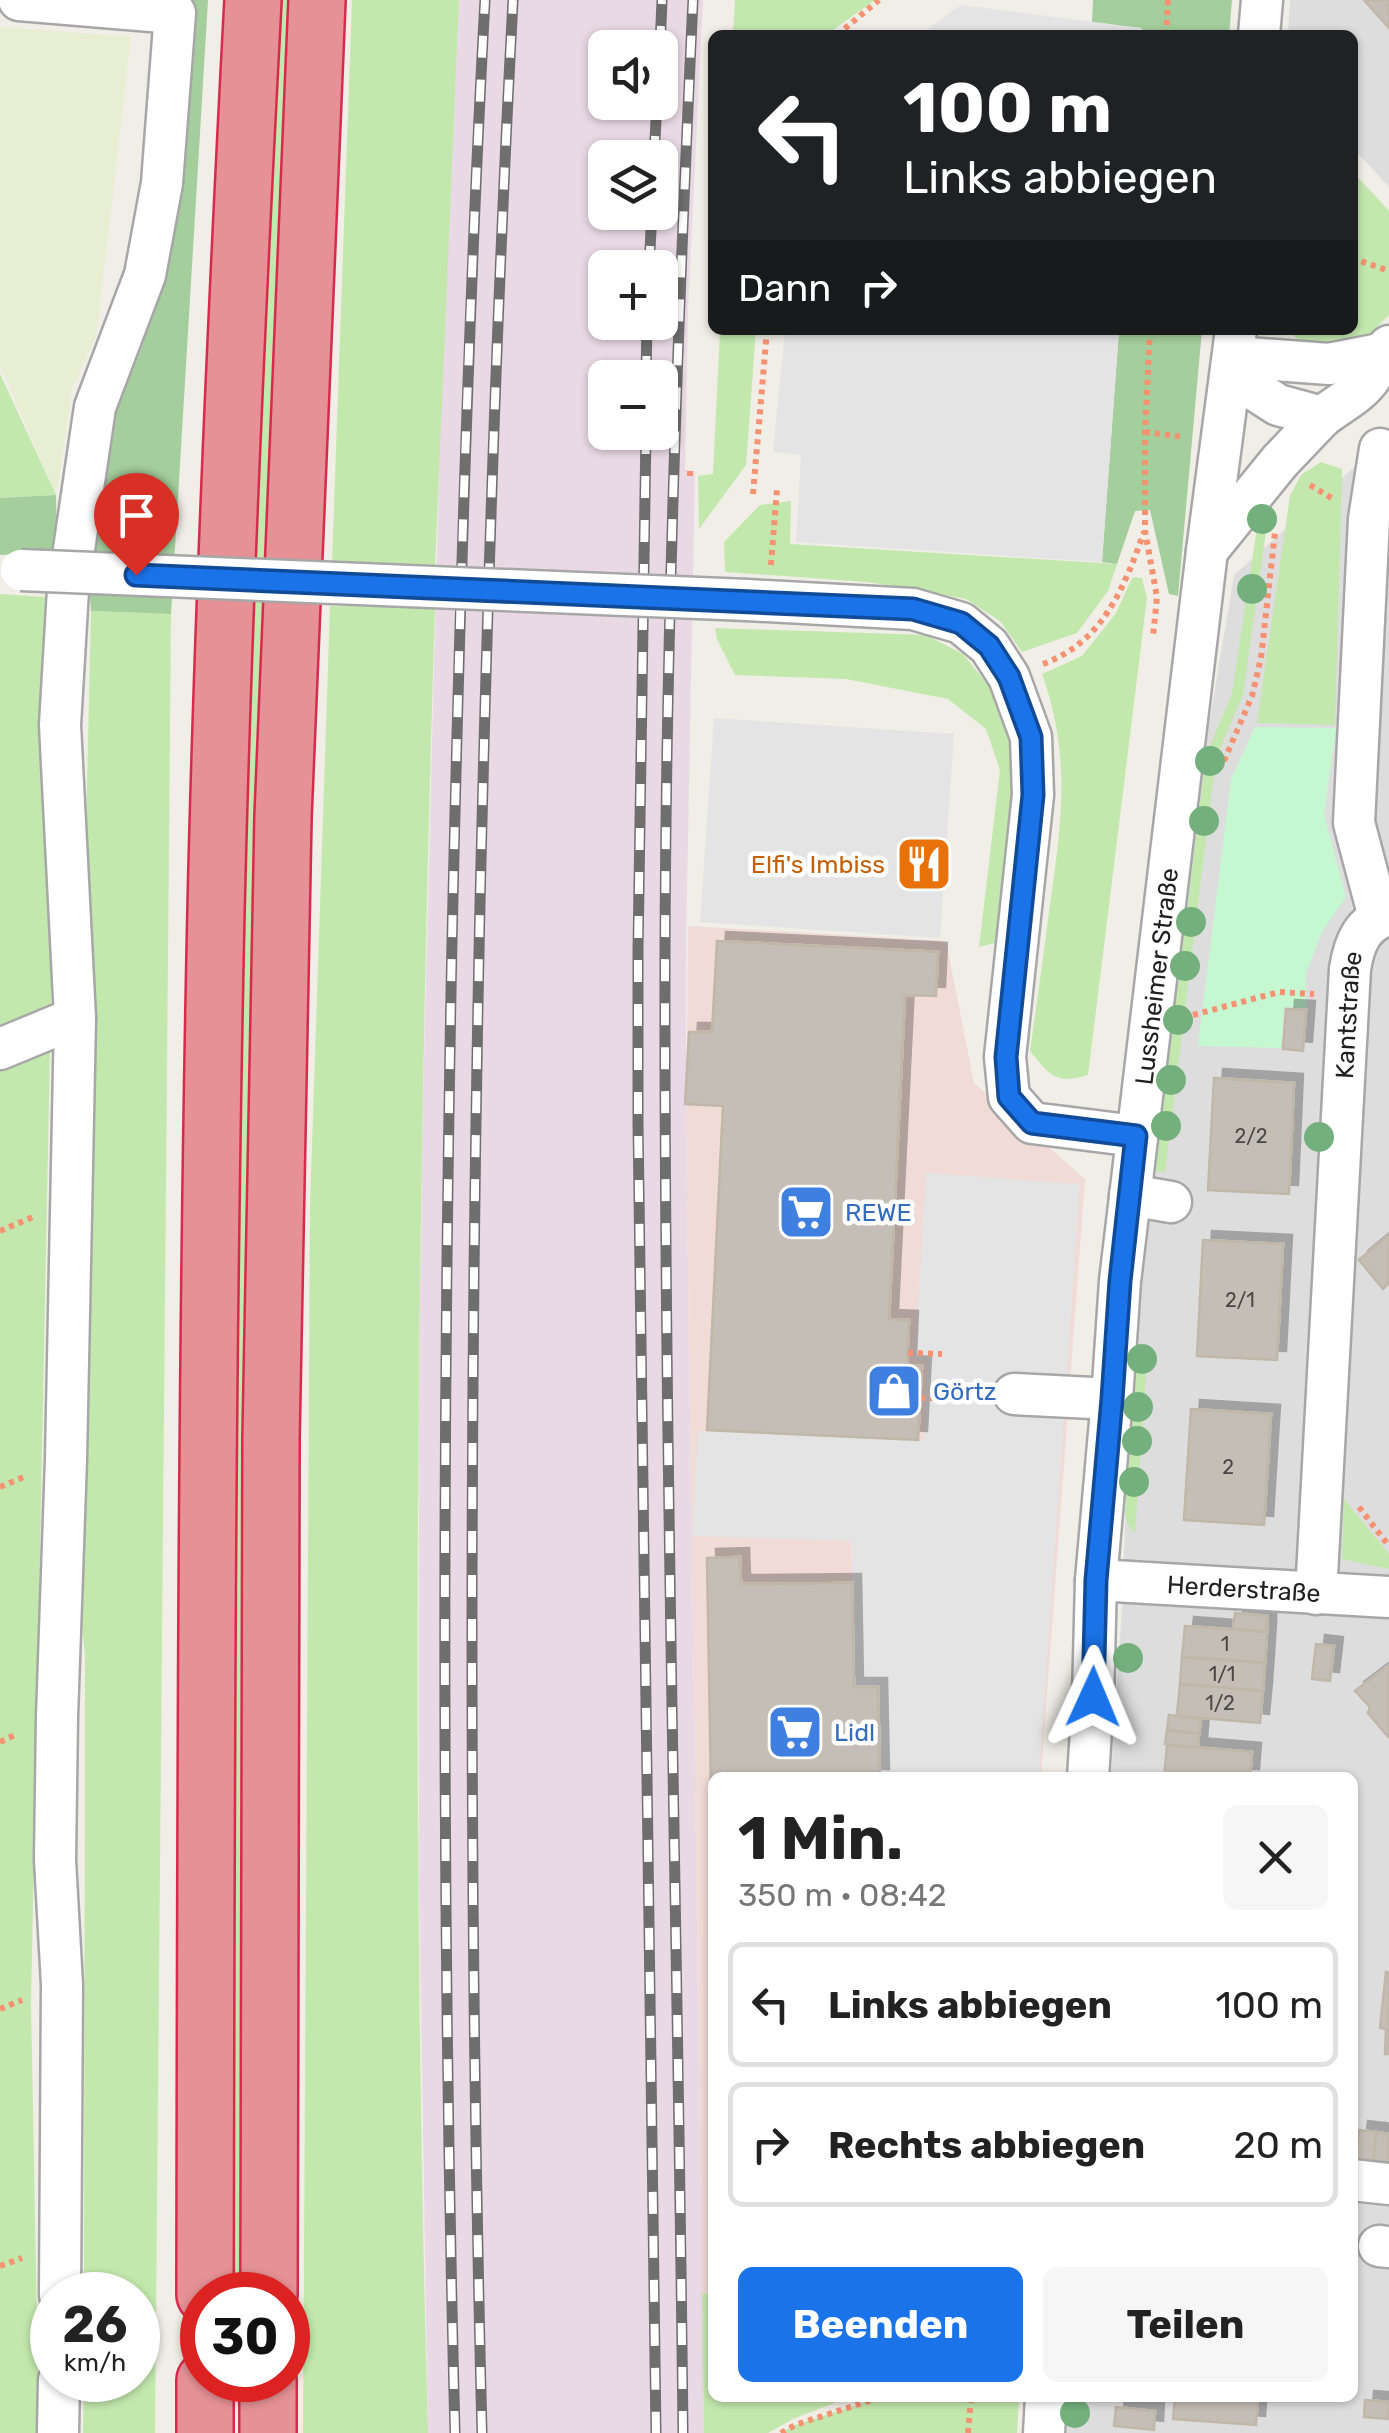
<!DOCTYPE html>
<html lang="de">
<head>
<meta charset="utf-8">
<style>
  :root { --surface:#fff; --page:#f6f6f6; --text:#222; --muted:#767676; --line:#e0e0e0; --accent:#1a73e8 }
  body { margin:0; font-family:Rubik,sans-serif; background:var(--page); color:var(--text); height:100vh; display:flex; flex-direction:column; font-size:38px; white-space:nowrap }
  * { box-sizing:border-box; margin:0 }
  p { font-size:32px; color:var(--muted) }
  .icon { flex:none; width:55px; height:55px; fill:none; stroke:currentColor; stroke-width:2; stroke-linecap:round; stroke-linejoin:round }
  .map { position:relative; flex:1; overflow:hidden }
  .panel { position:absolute; left:708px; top:1772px; width:650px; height:630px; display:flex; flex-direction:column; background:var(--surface); border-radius:15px; box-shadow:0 2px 8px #0004 }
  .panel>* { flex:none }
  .banner { position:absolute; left:708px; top:30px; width:650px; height:305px; border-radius:15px; box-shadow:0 2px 8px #0004; background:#202124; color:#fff; overflow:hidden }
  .fabs { position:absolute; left:588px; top:30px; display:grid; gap:20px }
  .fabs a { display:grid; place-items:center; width:90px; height:90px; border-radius:15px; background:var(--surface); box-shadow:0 2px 8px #0004; font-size:50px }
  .speed { position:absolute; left:30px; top:2272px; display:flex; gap:20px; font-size:50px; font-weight:700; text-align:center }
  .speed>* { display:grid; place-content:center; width:130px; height:130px; border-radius:50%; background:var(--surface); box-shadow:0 2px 8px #0004; line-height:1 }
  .speed small { font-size:25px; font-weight:400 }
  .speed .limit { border:15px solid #d22; background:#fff; color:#111 }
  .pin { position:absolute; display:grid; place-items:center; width:85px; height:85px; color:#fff; margin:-102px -42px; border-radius:50% 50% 50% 0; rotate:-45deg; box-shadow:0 0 10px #0007 }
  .pin .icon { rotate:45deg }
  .me { position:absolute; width:110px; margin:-55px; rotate:1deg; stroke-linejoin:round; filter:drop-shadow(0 0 8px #0008) }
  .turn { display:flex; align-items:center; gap:35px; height:210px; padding:0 30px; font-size:45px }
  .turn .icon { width:130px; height:130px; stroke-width:2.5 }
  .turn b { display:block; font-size:70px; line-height:85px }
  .then { display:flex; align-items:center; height:95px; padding:0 30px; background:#0003; gap:20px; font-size:38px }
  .round { display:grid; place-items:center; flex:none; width:105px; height:105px; border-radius:15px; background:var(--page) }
  .overview { display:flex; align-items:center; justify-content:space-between; height:170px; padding:0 30px }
  h1 { font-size:60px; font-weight:700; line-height:75px }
  .action { display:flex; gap:20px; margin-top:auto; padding:20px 30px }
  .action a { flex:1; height:115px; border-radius:15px; background:var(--accent); color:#fff; font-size:40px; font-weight:700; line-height:115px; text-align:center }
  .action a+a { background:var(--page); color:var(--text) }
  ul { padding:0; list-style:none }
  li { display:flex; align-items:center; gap:30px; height:125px; margin:0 20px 15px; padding:0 10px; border:5px solid var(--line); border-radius:15px }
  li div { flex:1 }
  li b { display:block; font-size:38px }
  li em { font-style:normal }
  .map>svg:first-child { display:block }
</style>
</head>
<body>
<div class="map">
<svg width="1389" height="2433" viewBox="0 0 1389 2433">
  <defs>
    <filter id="shadow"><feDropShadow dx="9" dy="-9" stdDeviation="0" flood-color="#0004"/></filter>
  </defs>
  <rect width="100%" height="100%" fill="#f0eee6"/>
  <g fill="#dedddd">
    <path d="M1290,0h99v187l-36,-39 -1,-113h-64z"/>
    <path d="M1389,436v1997h-322l2,-35h283v-620l-241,-1 11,-170 19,-516 58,-307 35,-209z"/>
  </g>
  <path fill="#f0dbd6" d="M688,926l258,15 28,142 111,96 -44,598 -329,1v515l-10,1 -16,-1171z"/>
  <path fill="#e9d9e4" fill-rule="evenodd" d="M459,0h244l-15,310 -3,160 10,1 -9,473v179l18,1310h-276l-9,-547v-492l4,-293 17,-669zM605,48h55v54h-55zM605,158h55v54h-55zM605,268h55v54h-55zM605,378h55v54h-55z"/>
  <path fill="#e8eed2" d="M0,27l131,10 -35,300 -24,50 -16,108 -56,-130z"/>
  <g fill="#c3e8ae">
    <path d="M275,0h16l-22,493 -20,631 -3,373 -2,798h-17l12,-1354z"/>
    <path d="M352,0h107l-24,568 -103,-5z"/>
    <path d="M735,0h140l-49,35h-93z"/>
    <path d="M1353,172l36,39v104l-31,30 -46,4 -27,-19h67z"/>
    <path d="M720,330h36l-10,135 -47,64 -1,-53 15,-2z"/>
    <path d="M0,374l56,121 -56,3z"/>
    <path d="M1321,462l21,7 -7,256 -78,-2 33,-227 11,-21z"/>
    <path d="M791,501l-1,43 327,20 -9,27 -31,42 -55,19 -22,-31 -34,-22 -40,-8 -59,-9 -142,-10 -1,-30 36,-37z"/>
    <path d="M1261,501l9,2 -27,192 -27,63 -51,414 -10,-1 51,-415 26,-63z"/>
    <path d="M1136,577l6,1 5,20 -59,477c-33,10 -38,0 -58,-24 7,-49 14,-98 20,-147 12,-83 21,-149 -8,-230l40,-18 34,-43 16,-35z"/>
    <path d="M0,594l59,4 -28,1405 8,430h-39z"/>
    <path d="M330,606l105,1c-19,608 -24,1218 -7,1826h-125l7,-1228z"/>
    <path d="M91,611l80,3 -16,1819h-72l1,-53h54v-85h-54l1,-640 -15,-138z"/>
    <path d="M715,628l211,7 37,19 29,36 20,42 2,133 -19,78 -16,4 21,-177 -14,-41 -38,-30 -102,-20 -111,-4 -18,-36z"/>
    <path d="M1139,1345h9l-13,189 -7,-10 -3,-10z"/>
    <path d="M1344,1499l45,55v15l-47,-10z"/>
    <path d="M712,2293v105h135l-54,21 -25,14h-64l-2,-139z"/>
    <path d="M878,2398h141l-2,35h-236l14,-8z"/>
  </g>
  <g fill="#a4ce9c">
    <path d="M183,0h25l-37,614 -80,-3 -5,-73 25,-115 31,-76 25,-96z"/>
    <path d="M1093,0h139l-3,35h-88v-7l-49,-5z"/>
    <path d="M1119,330h83l-24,266 -9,-2 -19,-84 -15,1 -18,53 -15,-2z"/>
    <path d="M56,495l1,57 -57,3v-57z"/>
  </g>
  <path fill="#c5f8d0" d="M1255,727l81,1 -12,87 22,82 -24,35 -16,41v35l-22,-1 -3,41 -83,-2 33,-267z"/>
  <g fill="#e4e4e4">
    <path d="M961,5l181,23 -1,7h-222z"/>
    <path d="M785,330h334l-17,232 -306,-20 5,-87 -28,-3z"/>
    <path d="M714,718l240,16 -14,204 -240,-16z"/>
    <path d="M926,1173l154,11 -41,593h-159l-2,-90h-24l-3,-146 -159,-5 6,-105 226,10 4,-80 -13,-2z"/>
  </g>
  <g fill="#c5beb6" stroke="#c1b7a9" stroke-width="2.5" filter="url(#shadow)">
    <path d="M1364,0h25v28z"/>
    <path d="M717,941l221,11 -2,44 -31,-1 -16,324 20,1 -2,45 15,1 -4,74 -211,-10 16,-324 -38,-2 4,-72h23z"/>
    <path d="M1286,1009l20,1 -3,41 -20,-2z"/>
    <path d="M1214,1078l80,5 -5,111 -81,-4z"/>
    <path d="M1389,1235v48l-6,6 -24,-29z"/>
    <path d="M1203,1240l80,4 -6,116 -80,-4z"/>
    <path d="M1191,1409l80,5 -7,111 -80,-5z"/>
    <path d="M740,1557l1,27 111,-1 2,104h24l2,91h-168v70l-5,-290z"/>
    <path d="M1235,1613l32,3v16l-34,-3z"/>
    <path d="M1185,1626l82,6 -2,31 -83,-6z"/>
    <path d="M1316,1644l18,2 -4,35 -18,-2z"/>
    <path d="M1182,1657l83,6 -2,28 -83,-7z"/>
    <path d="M1389,1665v71l-1,1 -20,-24 2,-6 -15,-16z"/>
    <path d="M1180,1684l83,7 -3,32 -83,-7z"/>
    <path d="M1169,1715l32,4 -2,15 -32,-4z"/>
    <path d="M1167,1730l32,4 -1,14 -33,-4z"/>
    <path d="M1167,1745l85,7 -2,26h-86z"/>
    <path d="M1386,1972l3,1v81h-4l1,-25 -6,-1z"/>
    <path d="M1359,2130l17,2 -3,34 -18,-2z"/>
    <path d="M1376,2132l13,2v33l-16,-1z"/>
    <path d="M1175,2398h83l-2,27 -83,-6z"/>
    <path d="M1365,2400l24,2v17l-25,-2z"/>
    <path d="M1116,2407l39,4 -1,19 -40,-4z"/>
  </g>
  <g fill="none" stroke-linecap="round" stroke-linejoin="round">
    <g stroke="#a7a7a7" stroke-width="45">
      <g id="minor">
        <path d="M19,0l156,13 -13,170 -17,92 -50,132 -27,183 -8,135 15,293 -9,441 -9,258 -2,143 7,125 -2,310"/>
        <path d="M1259,35l3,-35"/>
        <path d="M1234,357l16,30 28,18 44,12c15,-12 34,-21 46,-36 9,-11 10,-25 21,-35"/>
        <path d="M1234,357l95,7 51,-10"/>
        <path d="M1207,551l73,-90 42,-44"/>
        <path d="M747,600l166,9 48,14 28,23 20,31 22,60 2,58 -28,262 4,40 23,26 104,13"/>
        <path d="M1379,917l-25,-94 15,-304 11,-70"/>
        <path d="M0,1049l75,-31"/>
        <path d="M1130,1195l41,7"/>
        <path d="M1014,1394l98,5"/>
        <path id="s1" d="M1096,1580l293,17"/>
        <path id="s2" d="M1316,1594l34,-625c4,-25 12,-47 39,-54"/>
        <path id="s3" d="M1088,1778l5,-81 3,-117 16,-181 8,-118 87,-730 29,-221"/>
        <path d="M1352,2180l37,4"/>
        <path d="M1379,2246l10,1"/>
        <path d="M58,2433l1,-53"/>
        <path d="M1044,2433l2,-35"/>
      </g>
    </g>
    <g stroke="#d72b4e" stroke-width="60">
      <g id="highway">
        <path d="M205,2295c1,-461 1,-923 11,-1384 7,-304 21,-608 37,-911"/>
        <path d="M269,2295l2,-856 12,-622 34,-817"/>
        <path d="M205,2433v-53"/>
        <path d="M268,2433v-53"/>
      </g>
    </g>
    <g stroke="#f69171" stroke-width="6" stroke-dasharray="5 5" stroke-linecap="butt">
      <path d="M837,35l42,-35"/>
      <path d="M1166,35l2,-35"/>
      <path d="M1352,258l37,13"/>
      <path d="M1150,330l-5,102v99l12,66 -4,39"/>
      <path d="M1145,432l38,5"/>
      <path d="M690,476v-5"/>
      <path d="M1310,485l23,14"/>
      <path d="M753,494l14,-164"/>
      <path d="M771,565l6,-76"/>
      <path d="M1043,664c60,-22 81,-76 101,-132"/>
      <path d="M1224,761l28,-65 9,-38 14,-126"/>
      <path d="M1193,1015l86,-23 35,2"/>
      <path d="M0,1231l35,-15"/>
      <path d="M908,1353l34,1"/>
      <path d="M920,1398h35"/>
      <path d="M0,1487l26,-11"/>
      <path d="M1359,1507l30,39"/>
      <path d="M0,1742l17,-8"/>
      <path d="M0,2009l22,-9"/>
      <path d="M0,2266l22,-8"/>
      <path d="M781,2433l14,-8 83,-27"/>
      <path d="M968,2433l3,-35"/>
    </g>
    <use href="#minor" stroke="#fff" stroke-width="40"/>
    <use href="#highway" stroke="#e59195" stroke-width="55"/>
    <g stroke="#6e6e6e" stroke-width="11">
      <g id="rail">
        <path d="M660,48l2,-48"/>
        <path d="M654,158l3,-56"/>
        <path d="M649,268l3,-56"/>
        <path d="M646,378l1,-56"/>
        <path d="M646,432l-8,518v173l18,1310"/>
        <path d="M455,2433c-13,-497 -13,-995 -3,-1492 7,-314 16,-628 33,-941"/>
        <path d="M482,2433c-13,-509 -13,-1019 -2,-1529 7,-301 17,-603 33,-904"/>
        <path d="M683,2433c-5,-493 -19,-986 -18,-1480 1,-318 13,-635 28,-953"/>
      </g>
    </g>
    <use href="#rail" stroke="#fff" stroke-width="8" stroke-dasharray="22" stroke-linecap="butt"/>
    <g stroke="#a7a7a7" stroke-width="45" stroke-linecap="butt">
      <path id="minor-bridge" d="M21,570l726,30"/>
    </g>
    <use href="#minor-bridge" stroke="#fff" stroke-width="40"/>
  </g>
  <g fill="#74b07d">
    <circle cx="1262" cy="519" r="15"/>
    <circle cx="1252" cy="589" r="15"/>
    <circle cx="1210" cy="761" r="15"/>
    <circle cx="1204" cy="821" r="15"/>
    <circle cx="1191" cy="922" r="15"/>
    <circle cx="1185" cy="966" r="15"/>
    <circle cx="1178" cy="1020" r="15"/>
    <circle cx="1171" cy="1080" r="15"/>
    <circle cx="1166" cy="1126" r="15"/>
    <circle cx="1319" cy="1137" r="15"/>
    <circle cx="1142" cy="1359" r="15"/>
    <circle cx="1138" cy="1407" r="15"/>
    <circle cx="1137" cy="1441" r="15"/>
    <circle cx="1134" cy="1482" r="15"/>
    <circle cx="1128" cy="1658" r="15"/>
    <circle cx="1075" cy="2413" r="15"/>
  </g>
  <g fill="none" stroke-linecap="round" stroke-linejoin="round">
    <g stroke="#114b97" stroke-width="25">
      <path id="route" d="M136,575l777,34 48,14 28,23 20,31 22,60 2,58 -27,262 3,40 23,26 104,13 -16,145 -8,118 -16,181 -3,117"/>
    </g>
    <use href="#route" stroke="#1a73e8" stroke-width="18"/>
  </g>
  <defs>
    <g id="restaurant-square" transform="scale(2.875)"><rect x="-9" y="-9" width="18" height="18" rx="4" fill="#e8710a" stroke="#fff"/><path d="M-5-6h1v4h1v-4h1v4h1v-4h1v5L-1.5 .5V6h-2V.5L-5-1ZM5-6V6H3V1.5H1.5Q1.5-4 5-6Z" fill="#fff"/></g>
    <g id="supermarket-square" transform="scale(2.875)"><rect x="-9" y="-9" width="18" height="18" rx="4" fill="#3f7fe0" stroke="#fff"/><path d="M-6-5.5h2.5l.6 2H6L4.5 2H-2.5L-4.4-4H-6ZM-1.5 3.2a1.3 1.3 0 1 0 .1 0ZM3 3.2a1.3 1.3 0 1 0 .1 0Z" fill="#fff"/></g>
    <g id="shop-square" transform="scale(2.875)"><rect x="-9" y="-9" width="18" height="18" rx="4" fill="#3f7fe0" stroke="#fff"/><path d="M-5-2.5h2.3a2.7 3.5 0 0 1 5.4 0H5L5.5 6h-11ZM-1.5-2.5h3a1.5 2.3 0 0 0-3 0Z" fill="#fff"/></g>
  </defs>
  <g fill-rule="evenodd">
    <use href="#restaurant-square" x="924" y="864"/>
    <use href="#supermarket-square" x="806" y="1212"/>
    <use href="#shop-square" x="894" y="1391"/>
    <use href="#supermarket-square" x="795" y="1732"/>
  </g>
  <g text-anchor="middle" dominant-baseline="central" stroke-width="9" stroke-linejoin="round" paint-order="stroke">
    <g font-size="20" fill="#494846">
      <text x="1251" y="1136">2/2</text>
      <text x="1240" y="1300">2/1</text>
      <text x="1228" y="1467">2</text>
      <text x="1225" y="1644">1</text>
      <text x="1222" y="1674">1/1</text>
      <text x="1220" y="1703">1/2</text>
    </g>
    <g font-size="25" fill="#c56008" stroke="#fff" text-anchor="end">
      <text x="885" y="864">Elfi's Imbiss</text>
    </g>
    <g font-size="25" fill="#202020" stroke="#fff">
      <text stroke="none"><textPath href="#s3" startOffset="805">Lussheimer Straße</textPath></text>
      <text stroke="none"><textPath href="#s2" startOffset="580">Kantstraße</textPath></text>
      <text stroke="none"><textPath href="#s1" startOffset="148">Herderstraße</textPath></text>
    </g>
    <g font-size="25" fill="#366cbe" stroke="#fff" text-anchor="start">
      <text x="845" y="1212">REWE</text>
      <text x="933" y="1391">Görtz</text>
      <text x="834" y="1732">Lidl</text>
    </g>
  </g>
</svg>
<div class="fabs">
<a><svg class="icon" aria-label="sound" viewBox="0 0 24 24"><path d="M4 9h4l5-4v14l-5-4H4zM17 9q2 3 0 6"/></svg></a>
<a><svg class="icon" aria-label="layers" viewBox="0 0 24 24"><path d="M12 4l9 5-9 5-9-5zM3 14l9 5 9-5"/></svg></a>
<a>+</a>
<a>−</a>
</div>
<div class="speed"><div>26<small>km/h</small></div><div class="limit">30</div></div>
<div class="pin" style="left:136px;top:575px;background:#d93025"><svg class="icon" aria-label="arrive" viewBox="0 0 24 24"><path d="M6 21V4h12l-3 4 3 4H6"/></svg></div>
<svg class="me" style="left:1093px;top:1697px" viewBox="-20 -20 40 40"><path d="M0-17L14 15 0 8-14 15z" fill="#1a73e8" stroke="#fff" stroke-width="4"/></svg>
<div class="banner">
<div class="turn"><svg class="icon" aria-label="left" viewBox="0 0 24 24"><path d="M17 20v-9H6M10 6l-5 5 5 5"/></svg><div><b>100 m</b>Links abbiegen</div></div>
<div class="then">Dann<svg class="icon" aria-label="right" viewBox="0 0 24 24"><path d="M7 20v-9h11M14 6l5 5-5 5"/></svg></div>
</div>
<section class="panel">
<div class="overview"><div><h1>1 Min.</h1><p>350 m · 08:42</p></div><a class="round"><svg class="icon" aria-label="close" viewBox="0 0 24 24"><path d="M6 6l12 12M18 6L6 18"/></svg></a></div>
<ul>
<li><svg class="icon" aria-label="left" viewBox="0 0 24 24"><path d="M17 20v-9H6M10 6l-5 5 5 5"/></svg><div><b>Links abbiegen</b></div><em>100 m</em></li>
<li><svg class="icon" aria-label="right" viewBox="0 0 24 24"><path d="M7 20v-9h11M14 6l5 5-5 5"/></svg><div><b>Rechts abbiegen</b></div><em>20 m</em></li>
</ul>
<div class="action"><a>Beenden</a><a>Teilen</a></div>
</section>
</div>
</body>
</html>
